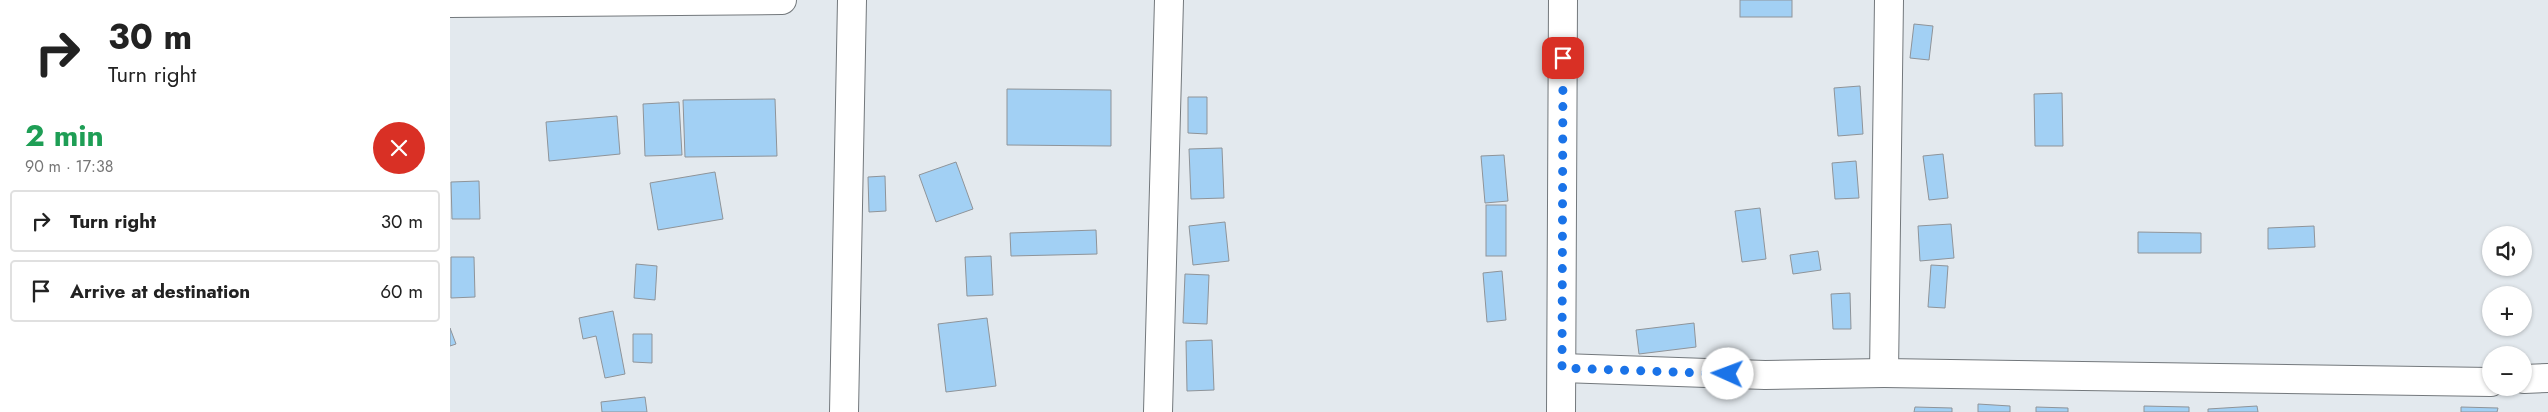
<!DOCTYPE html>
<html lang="en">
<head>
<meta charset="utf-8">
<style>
  :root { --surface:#fff; --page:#f6f6f6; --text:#222; --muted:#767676; --line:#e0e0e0 }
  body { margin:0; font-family:Jost,sans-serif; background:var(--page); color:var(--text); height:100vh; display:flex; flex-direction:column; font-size:19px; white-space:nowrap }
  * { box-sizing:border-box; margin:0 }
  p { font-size:16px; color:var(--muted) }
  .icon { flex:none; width:28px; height:28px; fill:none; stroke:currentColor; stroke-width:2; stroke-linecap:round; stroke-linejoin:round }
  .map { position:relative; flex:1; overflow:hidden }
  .sheet { display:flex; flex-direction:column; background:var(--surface); width:450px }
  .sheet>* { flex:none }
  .hud { background:#fff; color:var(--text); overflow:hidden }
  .buttons { position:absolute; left:2032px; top:226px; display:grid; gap:10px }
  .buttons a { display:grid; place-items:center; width:50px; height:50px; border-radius:50%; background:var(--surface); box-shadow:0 1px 4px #0004; font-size:25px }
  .pin { position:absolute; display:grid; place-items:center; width:42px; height:42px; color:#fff; margin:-21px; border-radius:10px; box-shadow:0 2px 8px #0006 }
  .me { position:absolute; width:55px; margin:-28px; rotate:272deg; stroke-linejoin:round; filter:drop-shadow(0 0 4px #0008) }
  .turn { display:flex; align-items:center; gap:18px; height:105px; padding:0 25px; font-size:22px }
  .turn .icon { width:65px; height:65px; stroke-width:2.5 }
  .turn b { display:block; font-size:35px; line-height:42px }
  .round { display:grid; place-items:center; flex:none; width:52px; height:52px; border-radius:26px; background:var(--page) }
  .summary { display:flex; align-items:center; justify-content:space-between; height:85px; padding:0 25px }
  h1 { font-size:30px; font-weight:700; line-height:38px; color:#1e9e55 }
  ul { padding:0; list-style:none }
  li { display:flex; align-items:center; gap:15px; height:62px; margin:0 10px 8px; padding:0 15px; border:2px solid var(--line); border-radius:5px }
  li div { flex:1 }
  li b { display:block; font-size:19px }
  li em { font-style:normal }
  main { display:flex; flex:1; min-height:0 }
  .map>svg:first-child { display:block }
</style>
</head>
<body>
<main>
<section class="sheet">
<div class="hud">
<div class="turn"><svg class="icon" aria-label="right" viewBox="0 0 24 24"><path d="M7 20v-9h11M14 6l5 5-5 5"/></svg><div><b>30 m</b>Turn right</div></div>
</div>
<div class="summary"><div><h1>2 min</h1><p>90 m · 17:38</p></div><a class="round" style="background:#d93025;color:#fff"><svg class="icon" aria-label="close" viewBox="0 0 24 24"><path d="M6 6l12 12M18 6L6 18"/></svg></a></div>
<ul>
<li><svg class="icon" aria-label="right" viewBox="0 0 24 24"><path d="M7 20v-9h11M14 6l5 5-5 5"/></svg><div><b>Turn right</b></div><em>30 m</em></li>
<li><svg class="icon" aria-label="arrive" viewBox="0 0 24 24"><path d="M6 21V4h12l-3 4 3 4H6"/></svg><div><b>Arrive at destination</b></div><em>60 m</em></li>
</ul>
</section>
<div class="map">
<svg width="2098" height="412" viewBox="0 0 2098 412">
  <rect width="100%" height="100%" fill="#e3e9ee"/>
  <g fill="#a2d0f4" stroke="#8f9499">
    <rect x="1290" y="0" width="52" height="17"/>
    <path d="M1464,24l19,2 -4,34 -19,-2z"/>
    <path d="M1410,86l3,48 -25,2 -4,-48z"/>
    <path d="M557,89l104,1v56l-104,-1z"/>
    <path d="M1612,93l1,53h-28l-1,-52z"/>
    <path d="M738,97h19v37l-19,-1z"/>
    <path d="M325,99l2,57 -92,1 -2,-57z"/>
    <path d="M229,102l3,53 -37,1 -2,-52z"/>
    <path d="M167,116l3,38 -71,7 -3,-39z"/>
    <path d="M772,148l2,50 -33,1 -2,-50z"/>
    <path d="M1493,154l5,44 -19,2 -6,-44z"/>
    <path d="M1054,155l4,46 -23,2 -4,-47z"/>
    <path d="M1406,161l3,37 -24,1 -3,-36z"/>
    <path d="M506,162l17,47 -37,13 -17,-47z"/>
    <path d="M265,172l8,47 -65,11 -8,-47z"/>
    <path d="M435,176l1,35 -17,1 -1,-35z"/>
    <path d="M29,181l1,38h-28l-1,-37z"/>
    <rect x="1036" y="205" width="20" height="51"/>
    <path d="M1310,208l6,51 -24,3 -7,-51z"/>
    <path d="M775,222l4,39 -36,4 -4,-39z"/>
    <path d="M1501,224l3,34 -34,3 -2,-35z"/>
    <path d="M1864,226l1,21 -47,2v-21z"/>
    <path d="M646,230l1,24 -86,2 -1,-23z"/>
    <path d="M1688,232l63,1v20h-63z"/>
    <path d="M1368,251l3,19 -28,4 -3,-19z"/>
    <path d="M541,256l2,39 -26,1 -2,-39z"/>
    <path d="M1,257h23l1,40 -24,1z"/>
    <path d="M186,264l21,2 -2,34 -21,-2z"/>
    <path d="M1481,265l17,1 -3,42 -17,-1z"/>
    <path d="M1052,271l4,49 -19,2 -4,-49z"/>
    <path d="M735,274l24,1 -2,49 -24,-1z"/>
    <path d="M1400,293l1,36h-18l-2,-35z"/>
    <path d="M163,311l12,63 -20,4 -9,-42 -13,3 -4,-21z"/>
    <path d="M537,318l9,68 -50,6 -8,-68z"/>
    <path d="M1244,323l2,24 -57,7 -3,-24z"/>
    <path d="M0,328l6,16 -6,2z"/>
    <path d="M183,334h19v29l-19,-1z"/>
    <path d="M762,340l2,50 -27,1 -1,-50z"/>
    <path d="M195,397l2,15h-45l-1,-10z"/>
    <path d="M1528,404l32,2v6h-32z"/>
    <path d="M1694,406l45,1v5h-45z"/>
    <path d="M1807,406l1,6h-50v-3z"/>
    <path d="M1465,407l37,1v4h-38z"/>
    <path d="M1586,407l32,1v4h-32z"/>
    <path d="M2011,407l37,1 -1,4h-36z"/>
  </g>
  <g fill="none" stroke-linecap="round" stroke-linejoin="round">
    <g stroke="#73787c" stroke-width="30">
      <g id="minor">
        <path d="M1439,0l-5,373 607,9"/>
        <path d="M0,3l332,-3"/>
        <path d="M1112,368l203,7 119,-2"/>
        <path d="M2074,379l24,-1"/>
        <path d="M394,412l8,-412"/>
        <path d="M708,412l11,-412"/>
        <path d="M1111,412l2,-412"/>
      </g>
    </g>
    <use href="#minor" stroke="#fff" stroke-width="28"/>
  </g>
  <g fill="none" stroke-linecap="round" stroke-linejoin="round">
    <path stroke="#1a73e8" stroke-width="9" stroke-dasharray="0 16.2" d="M1113,58l-1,310 166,6"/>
  </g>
</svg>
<div class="buttons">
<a><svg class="icon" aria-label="sound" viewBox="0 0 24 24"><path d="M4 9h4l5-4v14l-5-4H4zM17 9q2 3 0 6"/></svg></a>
<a>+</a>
<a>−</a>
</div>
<div class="pin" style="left:1113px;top:58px;background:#d93025"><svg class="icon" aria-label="arrive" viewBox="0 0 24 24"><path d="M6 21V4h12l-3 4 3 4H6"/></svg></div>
<svg class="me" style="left:1278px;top:374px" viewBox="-20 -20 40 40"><circle r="19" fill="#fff"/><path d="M0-13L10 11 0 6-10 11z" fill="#1a73e8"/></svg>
</div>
</main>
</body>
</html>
